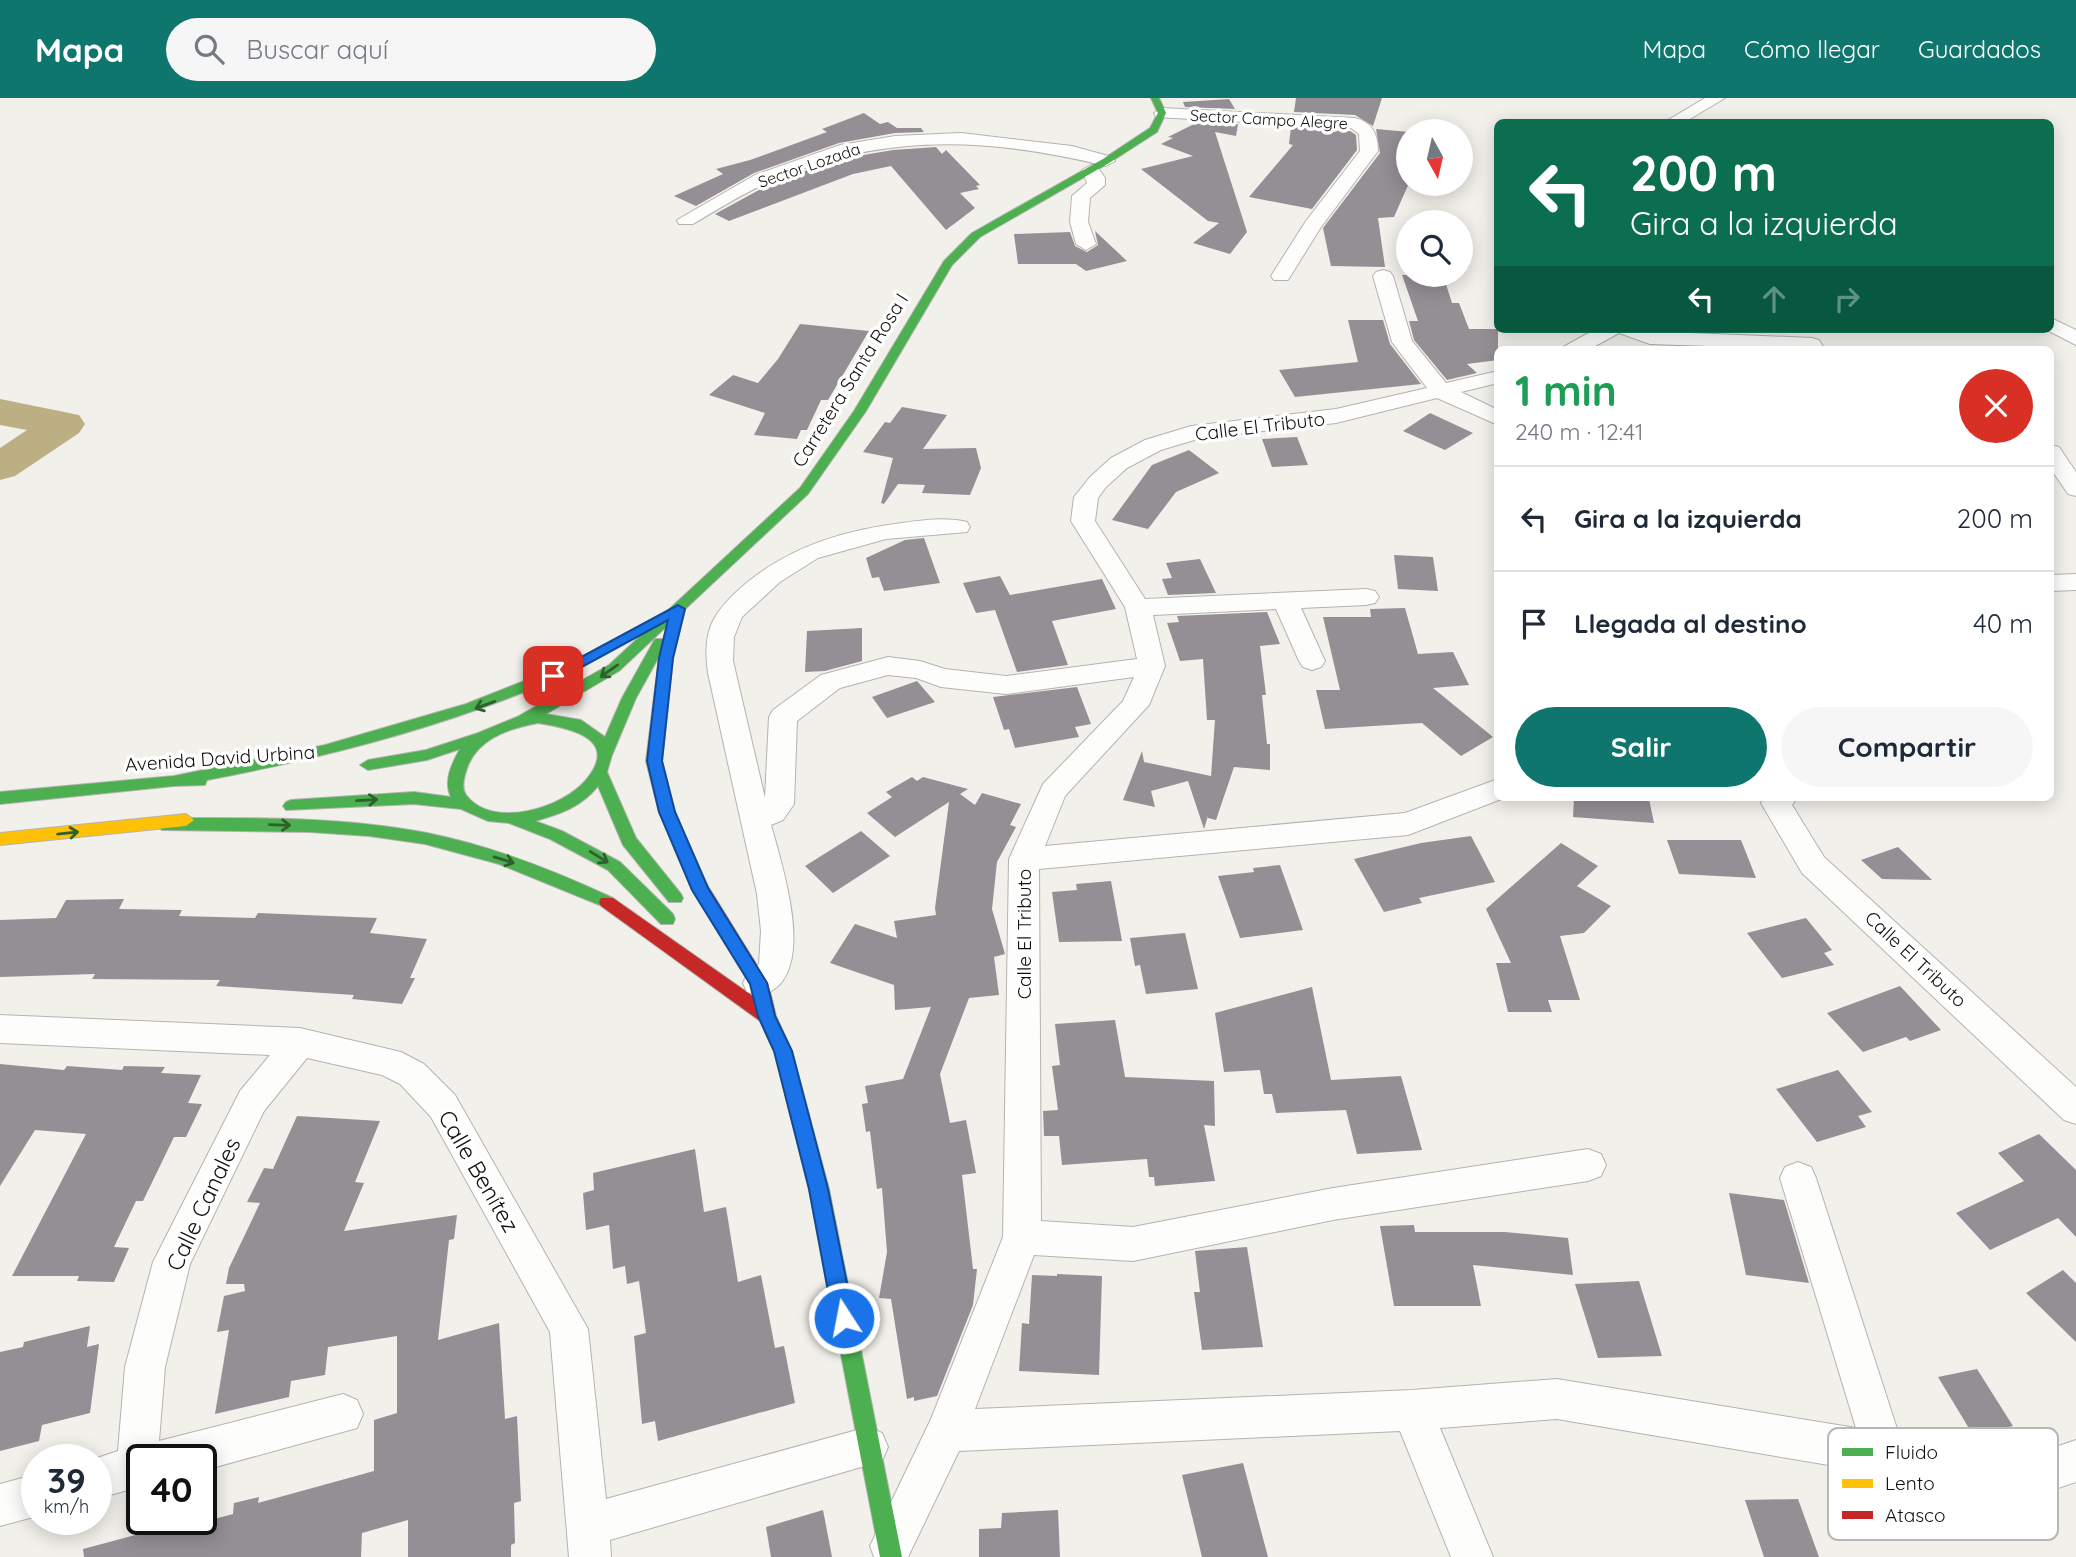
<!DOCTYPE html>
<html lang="es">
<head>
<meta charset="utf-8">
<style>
  :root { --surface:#fff; --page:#f6f6f7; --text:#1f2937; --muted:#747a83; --line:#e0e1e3; --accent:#0f766e }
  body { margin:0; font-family:Quicksand,sans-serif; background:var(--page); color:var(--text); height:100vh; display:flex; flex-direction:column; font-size:26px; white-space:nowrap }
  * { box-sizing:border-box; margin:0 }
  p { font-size:23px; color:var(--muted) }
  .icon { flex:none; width:38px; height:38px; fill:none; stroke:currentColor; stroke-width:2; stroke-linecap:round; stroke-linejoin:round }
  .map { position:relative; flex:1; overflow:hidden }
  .side { position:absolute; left:1494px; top:248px; width:560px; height:455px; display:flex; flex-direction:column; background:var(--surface); border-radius:10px; box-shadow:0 4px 18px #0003 }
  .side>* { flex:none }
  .banner { position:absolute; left:1494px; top:21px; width:560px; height:214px; border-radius:10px; box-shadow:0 4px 18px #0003; background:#0b6e4f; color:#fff; overflow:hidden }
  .needle { width:46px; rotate:172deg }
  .buttons { position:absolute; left:1396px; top:21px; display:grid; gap:14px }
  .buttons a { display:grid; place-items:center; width:77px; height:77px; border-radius:50%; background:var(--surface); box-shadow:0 4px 18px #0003; font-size:35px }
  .speed { position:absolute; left:21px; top:1346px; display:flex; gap:14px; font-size:35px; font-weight:700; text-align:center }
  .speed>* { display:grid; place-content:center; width:91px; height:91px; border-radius:50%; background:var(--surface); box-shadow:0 4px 18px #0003; line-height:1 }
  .speed small { font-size:18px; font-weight:400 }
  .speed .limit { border:4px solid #111; border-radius:10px; background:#fff; color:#111 }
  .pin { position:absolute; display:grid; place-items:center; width:60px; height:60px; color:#fff; margin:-30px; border-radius:14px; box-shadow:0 4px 10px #0006 }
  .me { position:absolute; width:77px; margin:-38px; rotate:349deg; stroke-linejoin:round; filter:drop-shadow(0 0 5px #0008) }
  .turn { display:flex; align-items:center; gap:24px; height:147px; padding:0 21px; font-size:32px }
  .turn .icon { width:91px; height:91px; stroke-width:2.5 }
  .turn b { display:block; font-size:49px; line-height:60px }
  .lanes { display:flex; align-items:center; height:66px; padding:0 21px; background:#0003; justify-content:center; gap:35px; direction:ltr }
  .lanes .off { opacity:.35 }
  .round { display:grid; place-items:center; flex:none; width:74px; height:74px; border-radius:37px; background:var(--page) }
  .overview { display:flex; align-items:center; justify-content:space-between; height:119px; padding:0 21px }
  h1 { font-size:42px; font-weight:700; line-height:52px; color:#1e9e55 }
  .action { display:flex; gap:14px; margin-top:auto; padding:14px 21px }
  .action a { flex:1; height:80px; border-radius:42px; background:var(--accent); color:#fff; font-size:28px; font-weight:700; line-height:80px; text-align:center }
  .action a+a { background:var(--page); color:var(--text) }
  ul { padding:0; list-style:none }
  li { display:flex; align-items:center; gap:21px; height:105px; padding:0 21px; border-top:2px solid var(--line) }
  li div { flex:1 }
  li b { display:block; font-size:26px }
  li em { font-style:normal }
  header { display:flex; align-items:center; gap:42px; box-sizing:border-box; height:98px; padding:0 35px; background:var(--accent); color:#fff }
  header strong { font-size:33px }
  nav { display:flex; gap:38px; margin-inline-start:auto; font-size:24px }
  .search { width:490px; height:63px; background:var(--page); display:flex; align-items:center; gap:18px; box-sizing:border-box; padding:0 24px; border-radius:38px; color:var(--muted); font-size:26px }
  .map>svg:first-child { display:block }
</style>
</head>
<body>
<header>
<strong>Mapa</strong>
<div class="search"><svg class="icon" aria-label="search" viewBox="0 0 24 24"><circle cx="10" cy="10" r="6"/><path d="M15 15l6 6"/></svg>Buscar aquí</div>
<nav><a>Mapa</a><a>Cómo llegar</a><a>Guardados</a></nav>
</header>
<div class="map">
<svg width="2076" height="1459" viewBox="0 0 2076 1459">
  <rect width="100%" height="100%" fill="#f2f0ea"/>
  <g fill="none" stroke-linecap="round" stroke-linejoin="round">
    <path fill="#bcaf83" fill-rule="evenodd" d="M0,301l79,16 6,9 -6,9 -64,43 -15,4v-32l27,-18 -27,-5z"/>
  </g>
  <g fill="#948f95">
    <path d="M1296,0h86l-9,28 -18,-11 -61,-3z"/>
    <path d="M1229,1l6,10 -50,-2 -2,-5z"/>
    <path d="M864,15l16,11 8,-2 9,6h24l3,4 -29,1 -56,10 -85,30 -58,33 -22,-10 49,-22 -7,-5 34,-9 77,-28 -5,-3z"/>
    <path d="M1193,24l45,2 -2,12 -21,-4 32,100 -17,22 -37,-11 26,-20 -11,-2 -67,-52 52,-13 -32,-12 12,-6 -5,-1 26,-13z"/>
    <path d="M1291,29l59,4 6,4 1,15 -45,59 -63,-12 44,-52 -4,-1z"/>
    <path d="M1376,31l33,3v51l-15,34 -16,1 7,49 -54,-1 -8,-38 57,-75z"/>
    <path d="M936,49l6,7 4,-4 34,35 -4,1 3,3 -19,4 15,15 -29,22 -55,-64 -38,8 -124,47 -14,-7 44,-24 51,-21 42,-12 41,-7z"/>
    <path d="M1095,133l32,30 -41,10 -10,-7h-58l-4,-30 56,-2 5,14 12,6 11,-7z"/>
    <path d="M1402,177h41l9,28h7l10,26h29v31l-31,4 10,9 -30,7 -33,-40 -5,-19h9z"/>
    <path d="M1348,222h35l7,24 31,40 -126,13 -16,-27 79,-8z"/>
    <path d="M800,226l69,7 -41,69h-7l-14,30h-6l-4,9 -43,-4 11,-22 -56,-18 24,-20 25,8 20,-24z"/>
    <path d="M902,309l45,8 -24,34 53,-1 5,20 -11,27 -48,-2 3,-8 -27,-1 -14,20 -3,-1 12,-45 -30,-6 22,-30 5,1z"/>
    <path d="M1430,315l43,20 -28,17 -42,-19z"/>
    <path d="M1297,339l11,28 -36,2 -10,-28z"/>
    <path d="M1189,352l30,23 -43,19 -28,37 -36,-9 40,-55z"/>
    <path d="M924,440l16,45 -56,8 -5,-14 -7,1 -6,-20 39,-18z"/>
    <path d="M1394,457l39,2 5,34 -40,-2z"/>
    <path d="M1200,461l16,34 -48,2 -6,-16 10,-1 -6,-15z"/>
    <path d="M1000,478l10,19 92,-16 14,30 -64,12 16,44 -51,7 -22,-62 -19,3 -13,-30z"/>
    <path d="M1405,510l13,46 35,-2 16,33 -36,3 60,49 -32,19 -39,-33 -97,6 -9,-39h24l-17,-73h48l-1,-8z"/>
    <path d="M1267,514l13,32 -20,2 6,49h-4l5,49h3v26l-36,-3 -18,53 -8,-2v-2l-4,13 -16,-48 -37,10 4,16 -32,-7 19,-49 2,11 67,14 4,-56h-8l-4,-61 -23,2 -13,-38 12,-1 -2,-6z"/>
    <path d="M862,530v33l-37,10 -20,1 2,-41z"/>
    <path d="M917,583l18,21 -48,16 -15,-21z"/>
    <path d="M1077,589l14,37 -16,3 4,10 -64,11 -6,-19 -5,1 -11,-33z"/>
    <path d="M912,679l5,4 6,-4 45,12 -8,5 15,11 7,-12 39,11 -11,21 6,2 -19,35 -5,47 13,45 -11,3 5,38 -30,3 -29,76 10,49 16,-3 10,53 -14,2 11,94h4l-4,36 -36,91 -23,5v-4l-7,2 -16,-100 -12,-1 8,-46 -5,-64 -5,1 -7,-58 -4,1 -4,-28 6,-1 -3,-17 38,-7 28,-72 -36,3 -1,-25 -64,-22 25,-39 42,14 -3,-17 42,-6 -1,-7 14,-106 -54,35 -28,-24 25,-16 -6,-5z"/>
    <path d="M1574,700l75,1 5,24 -81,-6z"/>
    <path d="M861,733l29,25 -57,37 -28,-27z"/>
    <path d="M1471,738l24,46 -76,16 3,5 -38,9 -30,-53 67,-16z"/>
    <path d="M1667,742h74l15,38 -77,-4z"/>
    <path d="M1561,745l37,23 -21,20 34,20 -27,27 -24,3 20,64h-32l4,12h-44l-12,-49h15l-25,-54z"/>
    <path d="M1898,749l34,33 -50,-1 -21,-19z"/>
    <path d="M1280,767l23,65 -63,8 -22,-62 36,-4 -1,-4z"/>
    <path d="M1111,783l11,60 -63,1 -7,-50 25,-2 -1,-6z"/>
    <path d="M124,801l-5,10 63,1 -3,6 76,2 3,-5 119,5 -7,15 57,6 -17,39h5l-13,26 -50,-5 2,-4 -138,-9 4,-6 -128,-1 3,-5 -95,3v-57l56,-2 10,-18z"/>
    <path d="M1806,820l26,32 -8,3 10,12 -52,13 -35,-45z"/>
    <path d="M1185,835l13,56 -52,5 -6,-29 -5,1 -5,-28z"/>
    <path d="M1900,888l41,44 -31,11 -4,-4 -43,15 -36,-39z"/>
    <path d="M1312,889l19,93 70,-4 21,74 -65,4 -11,-44 -70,3 -4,-19h-8l-4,-24 -36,2 -9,-59z"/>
    <path d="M1115,922l10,57 89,4 1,45 -11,-1 11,56 -60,5 -1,-9h-5l-2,-18 -85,6 -3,-29h-15l-1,-25 15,-1 -6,-44 8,-1 -5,-41z"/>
    <path d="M0,966l64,6 3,-4 55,4 2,-4 41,1 -4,6 40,2 -13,28 14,1 -16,33h-12l-31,64h-7l-22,46 15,1 -15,34 -37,-1 2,-5h-67l74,-142 -51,-4 -35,56z"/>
    <path d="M1838,972l34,42 -14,4 8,11 -49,15 -41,-53z"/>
    <path d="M297,1018l83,5 -25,61 9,1 -20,48 113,-16 -3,24 -5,1 -11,100 61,-17 6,96 12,-3 4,85 -7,2 1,40 -4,2v12h-103v-37l-46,13 -1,24h-277l-1,-8 56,-15 1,-15h74l19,-5 1,-11 25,-6 -1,6 116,-32v-51l23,-7v-77l-69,11 -3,28 -34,6 -2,16 -74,17 14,-84 -12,2 7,-36 21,-5 -1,-7h-18l3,-16 31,-65 -13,-1 17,-34 9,1z"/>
    <path d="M2039,1036l37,36v67l-18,-19 -68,32 -34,-37 68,-32 -26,-28z"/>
    <path d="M695,1051l9,63 22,-5 12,75 23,-7 14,73 9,-2 11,57 -137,38 -3,-20 -13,3 -8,-88 12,-3 -7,-52 -12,3 -2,-18 -12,3 -4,-44 -23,5 -3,-37 11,-3 -1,-17z"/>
    <path d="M1729,1095l55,7 25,83 -63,-8z"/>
    <path d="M1414,1127l1,7h90l63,6 5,37 -100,-10 8,41h-87l-14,-80z"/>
    <path d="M1247,1149l16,100 -61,3 -8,-58h6l-5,-41z"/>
    <path d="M2063,1172l13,13v59l-50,-49z"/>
    <path d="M1057,1176l45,2 -3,99 -80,-4 3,-48 7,1 3,-49 25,1z"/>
    <path d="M1639,1183l23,75 -64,2 -23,-74z"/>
    <path d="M90,1228l-3,21 12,-3 -9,69 -48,12 -3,16 -39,10v-99l23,-5 1,-5z"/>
    <path d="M1977,1271l36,57 -40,9 -35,-58z"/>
    <path d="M1243,1365l25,94h-66l-20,-82z"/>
    <path d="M1798,1401l21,58h-55l-19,-57z"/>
    <path d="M823,1412l9,47h-61l-5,-30z"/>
    <path d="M1058,1412l2,47h-81v-28l22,-1 1,-15z"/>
  </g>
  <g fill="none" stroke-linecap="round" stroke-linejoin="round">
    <g stroke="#b4b3af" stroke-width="2">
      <g id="street">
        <path d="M1705,0h20l-40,24h-20z"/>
        <path d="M1162,10l193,10c17,4 23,16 23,33l-57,76 -33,53h-14l-3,-4 35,-55 54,-70 -1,-17 -8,-6 -195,-11 -2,-4z"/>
        <path d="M961,35l111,13 40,11 3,4 -9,5c-117,-29 -226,-34 -339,17 -25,11 -50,27 -74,41h-14l-2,-4 78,-45 85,-30 55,-9z"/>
        <path d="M1091,67l6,1 8,12v7l-15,13 -2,24 8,22 -10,6 -10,-6 -6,-22 2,-26 15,-13 -5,-13z"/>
        <path d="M1383,172l7,2 3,4 19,65 34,42 52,-12v12l-37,9 37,18v15l-61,-27 -101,25 -135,15 -40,12 -34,18 -21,19 -8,11 -3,23 50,78 221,-10 9,2 4,6 -4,6 -9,2 -65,3 24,53 -4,6 -9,3 -9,-3 -4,-6 -23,-52 -123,6 12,51 -16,39 -84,91 -20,50 360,-33 93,-34v19h6l-96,37 -369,34 2,352 92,6 200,-39 255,-39 13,5 5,11 -5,11 -13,5 -255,39 -200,41 -99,-6 -59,154 437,-19 145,-11 299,49 -76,-250 5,-11 13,-5 13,5 5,11 83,257 136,19 41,-14v42l-41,14 -70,-8 -408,-69 -117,9 53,129h-42l-51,-126 -441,20 -51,106h-34l-4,-11 61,-127 72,-182 6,-378 34,-75 80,-83 11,-24 -128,17 -65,-7 -25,-9 -28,-3 -48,13 -43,33 -3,83 -11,16 -12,5c11,40 41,131 6,162 -10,8 -17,9 -30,5l-4,-9 4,-9 12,-10 2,-33 -4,-37 -49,-221c-2,-16 -3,-32 3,-48 8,-18 23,-32 38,-44 45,-36 97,-51 153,-58 21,-3 44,-6 65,-1l3,5 -3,5 -81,7 -68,19 -38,24 -38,35 -8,20 -1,24 32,137 4,-81 4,-7 48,-35 67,-18 32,4 25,8 61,7 131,-17 -12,-52 -54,-86 3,-24 16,-20 21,-19 34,-18 46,-14 145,-17 91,-21 -35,-46 -19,-66 3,-4z"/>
        <path d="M2051,220l25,12v15l-31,-16h6z"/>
        <path d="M1596,231l216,9 7,2 6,10 -175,-6 -31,-11 -31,17h-27l4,-4z"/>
        <path d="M2051,347l8,2 17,25v24l-8,-2 -17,-25z"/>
        <path d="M2076,476v16l-25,1v-16z"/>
        <path d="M1764,700h33l-5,7 32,52 252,230v37l-12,-4 -262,-247 -41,-70z"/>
        <path d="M0,917l300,13 101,24 23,12 31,31 133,234 18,170 262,-72 14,6 6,14 -6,14 -272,79 1,17h-42l-19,-225 -119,-215 -31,-33 -18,-9 -75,-17 -43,53 -74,153 -25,103 -6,74 184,-47 14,6 6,14 -6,14 -156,43v-11h-59v26l-46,13v-39h-5l27,-9 7,-84 28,-105 87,-171 30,-36 -270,-12z"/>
        <path d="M37,1376v42l-37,10v-42z"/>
      </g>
    </g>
    <g stroke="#b4b3af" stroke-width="2">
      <g id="fast">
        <path d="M1151,0h8l7,15 -9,19 -48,31 -129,74 -28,28 -86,146 -58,83 -189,177 -73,43 35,6 24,17 17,-39 33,-59h10l2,3 -31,56 -24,57 -5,17 29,66 45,56 2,4 -2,4h-12l-46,-57 -25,-59c-17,21 -38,28 -63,35l27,10 58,31 53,52 2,5 -2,5h-12l-53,-54 -58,-31 -41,-16 -21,-2 -27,-12 -47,-5 -128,6 -3,-4 3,-4 5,-2 123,-8 37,5c-8,-16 1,-34 9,-48l-33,11 -59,10 -8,-5 8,-5 58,-10 52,-17 39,-16 92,-52 191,-177 54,-77 90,-150 28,-28 131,-74 47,-31 8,-15zM538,625c31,5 83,15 48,57 -23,28 -94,50 -120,15 -4,-6 -3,-13 -1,-20 8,-35 41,-46 73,-52z"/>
        <path d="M567,566l5,2 2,3 -2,3c-117,52 -239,84 -365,108l-2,5 -31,1 -174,18v-12l174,-16 151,-31 141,-41z"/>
        <path d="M162,720c88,0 179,-2 265,15 65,13 126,37 186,65l2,4 -2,4 -6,2 -108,-44 -74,-20 -56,-8 -59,-4 -148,-2 -8,-6z"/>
        <path d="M792,979l6,3 3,5 28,104 73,368h-22l-71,-368 -26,-104 3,-5z"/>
      </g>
    </g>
    <g stroke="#b4b3af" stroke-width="2">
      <g id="slow">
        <path d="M678,507l7,4 -12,49 -11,103 13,51 33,75 -2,4h-12l-2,-4 -33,-75 -13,-51 13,-103 12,-49z"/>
        <path d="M186,716l8,6 -8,6 -186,19v-12z"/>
      </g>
    </g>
    <g stroke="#b4b3af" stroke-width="2">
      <path id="jam" d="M700,783l6,2 62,100 8,33 16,35 9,34 -3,5 -6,3 -6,-3 -12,-39 -14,-30 -159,-115 -2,-4 2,-4h12l141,99 -3,-13 -59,-97 2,-4z"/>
    </g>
    <use href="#street" fill="#fdfdfc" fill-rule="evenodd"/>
    <use href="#fast" fill="#4caf50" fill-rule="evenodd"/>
    <use href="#slow" fill="#ffc107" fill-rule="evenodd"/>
    <use href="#jam" fill="#c62828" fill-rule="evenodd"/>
  </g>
  <defs><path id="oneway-shaft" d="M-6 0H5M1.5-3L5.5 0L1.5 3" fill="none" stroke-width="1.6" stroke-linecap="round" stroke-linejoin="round" transform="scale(1.75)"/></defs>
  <g stroke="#2e602e">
    <use href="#oneway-shaft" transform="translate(609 573) rotate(145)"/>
    <use href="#oneway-shaft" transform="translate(485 607) rotate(160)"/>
    <use href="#oneway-shaft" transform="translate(367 702) rotate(-3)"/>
    <use href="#oneway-shaft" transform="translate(280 727) rotate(2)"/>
    <use href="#oneway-shaft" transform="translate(68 735) rotate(-6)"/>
    <use href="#oneway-shaft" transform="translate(599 759) rotate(32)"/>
    <use href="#oneway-shaft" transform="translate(504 762) rotate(17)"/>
  </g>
  <path fill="#1a73e8" stroke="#114b97" stroke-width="2" d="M678,507l7,4 -12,49 -11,103 13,51 33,76 59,95 8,33 17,35 36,138 26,129 -3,7 -7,3 -8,-3 -3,-7 -24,-129 -35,-138 -16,-35 -8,-32 -58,-94 -33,-78 -12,-51 12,-103 9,-38 -110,60h-10l-2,-4z"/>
  <g text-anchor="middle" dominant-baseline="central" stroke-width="7" stroke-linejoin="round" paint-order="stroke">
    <g font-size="16" fill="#11100c" stroke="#fff">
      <text transform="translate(1269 21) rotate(3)">Sector Campo Alegre</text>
      <text transform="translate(809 67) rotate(-19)">Sector Lozada</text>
    </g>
    <g font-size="19" fill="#11100c" stroke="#fff">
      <text transform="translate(850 282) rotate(-58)">Carretera Santa Rosa I</text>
      <text transform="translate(1260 328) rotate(-7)">Calle El Tributo</text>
      <text transform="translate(220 660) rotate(-4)">Avenida David Urbina</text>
      <text transform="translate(1024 836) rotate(-90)">Calle El Tributo</text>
      <text transform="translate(1916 861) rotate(43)">Calle El Tributo</text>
    </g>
    <g font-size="23" fill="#11100c" stroke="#fff">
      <text transform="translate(479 1073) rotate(60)">Calle Benítez</text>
      <text transform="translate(203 1106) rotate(-65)">Calle Canales</text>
    </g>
  </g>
  <rect x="1828" y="1330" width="230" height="112" rx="10" fill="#fff" stroke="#b8b7b6" stroke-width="2"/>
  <rect x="1842" y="1350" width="31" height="8" fill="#4caf50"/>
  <rect x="1842" y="1381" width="31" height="9" fill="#ffc107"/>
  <rect x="1842" y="1413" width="31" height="8" fill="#c62828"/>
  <g font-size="19" fill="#11100c">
    <text x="1885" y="1361">Fluido</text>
    <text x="1885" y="1392">Lento</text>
    <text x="1885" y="1424">Atasco</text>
  </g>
</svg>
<div class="buttons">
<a><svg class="needle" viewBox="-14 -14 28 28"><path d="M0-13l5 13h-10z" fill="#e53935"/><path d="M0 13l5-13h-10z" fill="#747a83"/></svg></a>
<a><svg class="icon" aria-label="search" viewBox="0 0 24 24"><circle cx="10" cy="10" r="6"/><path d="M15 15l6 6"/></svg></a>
</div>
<div class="speed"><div>39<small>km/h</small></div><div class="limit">40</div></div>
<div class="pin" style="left:553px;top:578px;background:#d93025"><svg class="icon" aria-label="arrive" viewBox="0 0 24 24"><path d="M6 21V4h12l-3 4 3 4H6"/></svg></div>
<svg class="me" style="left:844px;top:1220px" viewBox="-20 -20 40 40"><circle r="17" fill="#1a73e8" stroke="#fff" stroke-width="3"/><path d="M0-11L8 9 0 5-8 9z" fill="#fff"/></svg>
<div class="banner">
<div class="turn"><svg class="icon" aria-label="left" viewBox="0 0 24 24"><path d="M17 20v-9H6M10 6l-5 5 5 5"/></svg><div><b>200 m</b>Gira a la izquierda</div></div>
<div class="lanes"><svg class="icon" aria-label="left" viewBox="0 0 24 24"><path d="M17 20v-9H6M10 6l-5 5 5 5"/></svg><svg class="icon off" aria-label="ahead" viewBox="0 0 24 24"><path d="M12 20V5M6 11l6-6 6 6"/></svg><svg class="icon off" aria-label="right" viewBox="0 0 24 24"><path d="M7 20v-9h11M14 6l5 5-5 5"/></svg></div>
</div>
<section class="side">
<div class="overview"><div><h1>1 min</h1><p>240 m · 12:41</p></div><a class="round" style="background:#d93025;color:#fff"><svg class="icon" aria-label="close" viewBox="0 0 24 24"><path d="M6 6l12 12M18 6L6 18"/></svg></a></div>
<ul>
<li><svg class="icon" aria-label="left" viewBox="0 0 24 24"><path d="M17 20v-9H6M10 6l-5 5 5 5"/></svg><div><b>Gira a la izquierda</b></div><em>200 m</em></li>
<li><svg class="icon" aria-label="arrive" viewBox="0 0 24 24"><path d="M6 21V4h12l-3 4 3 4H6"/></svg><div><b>Llegada al destino</b></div><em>40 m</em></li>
</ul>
<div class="action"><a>Salir</a><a>Compartir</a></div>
</section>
</div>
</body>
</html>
